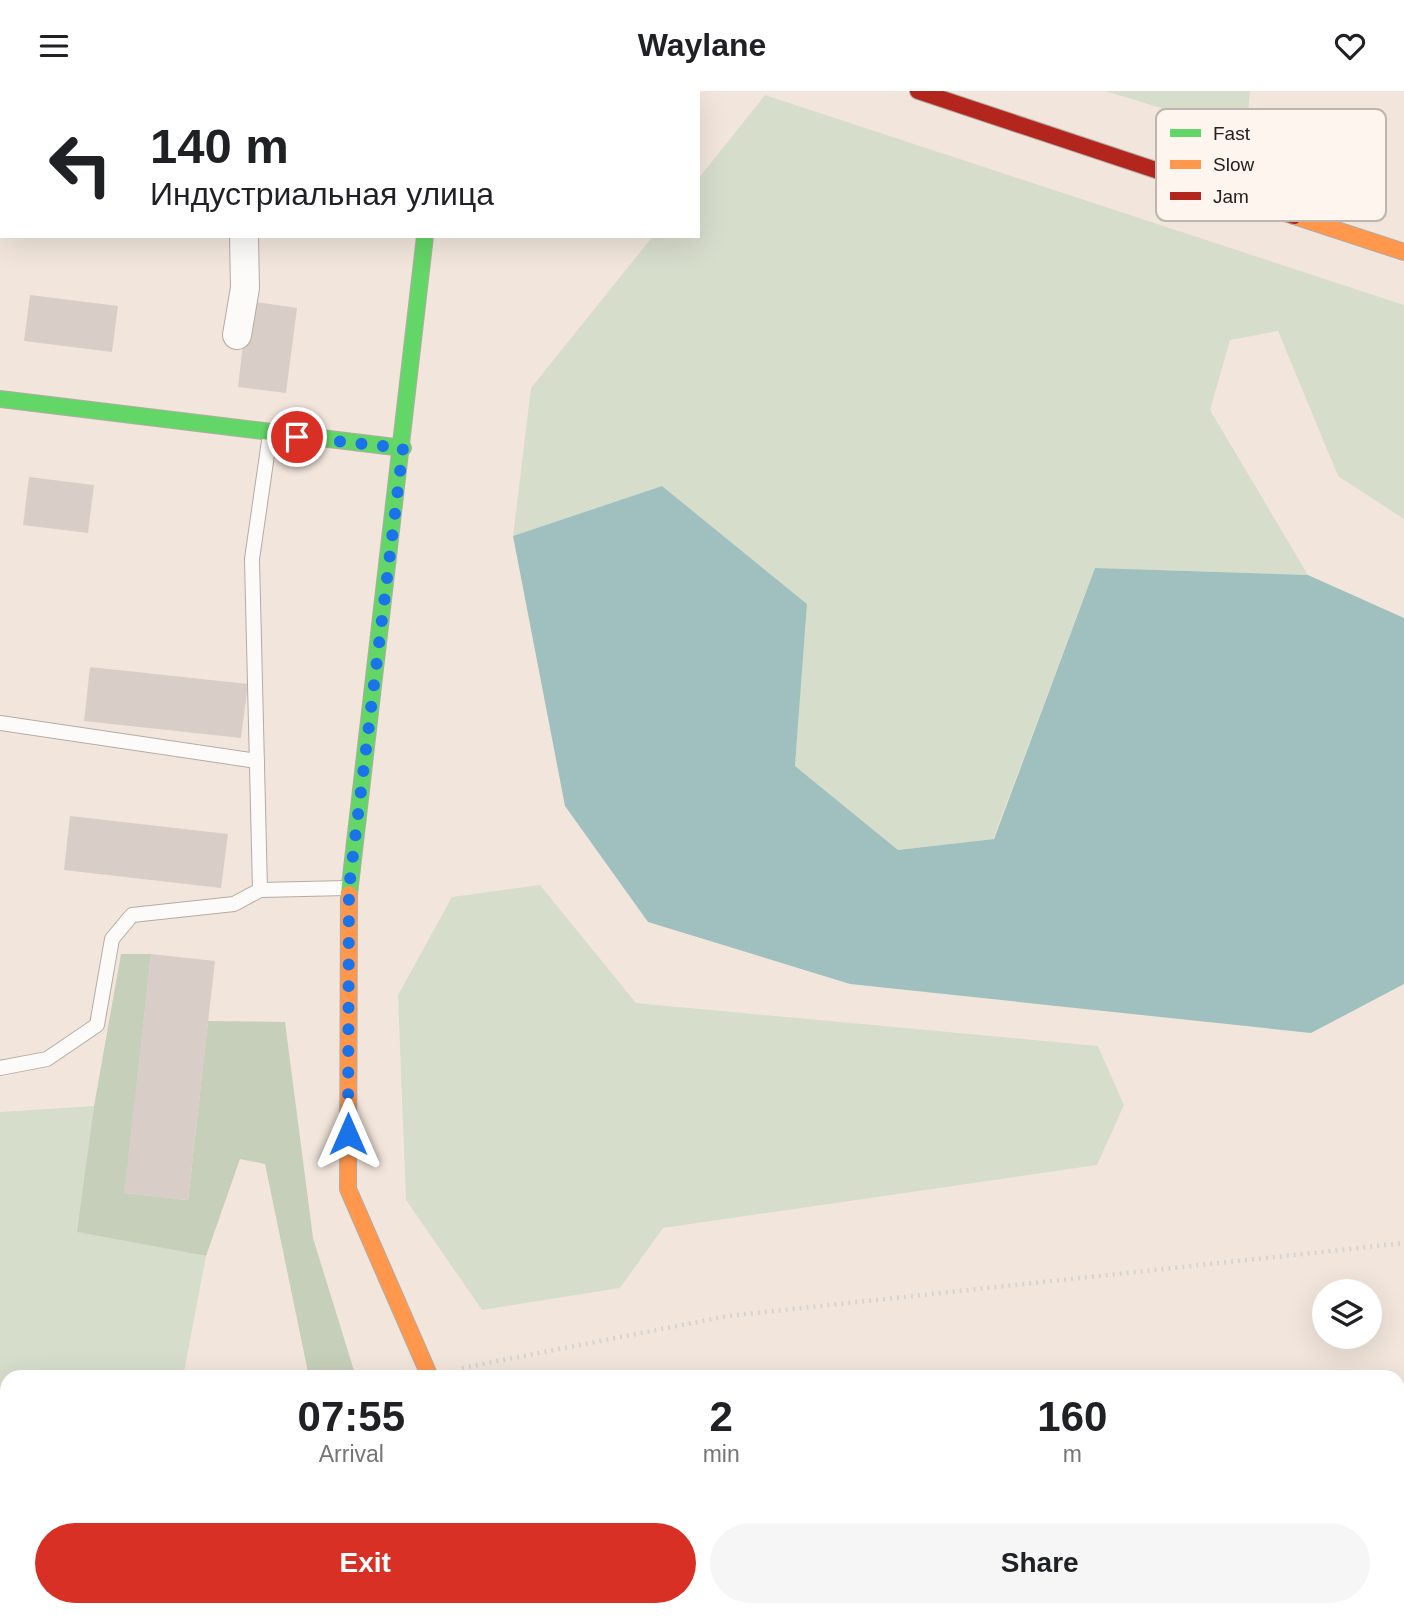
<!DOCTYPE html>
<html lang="en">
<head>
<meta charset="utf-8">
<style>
  :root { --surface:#fff; --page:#f6f6f6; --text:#202124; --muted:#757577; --accent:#d93025 }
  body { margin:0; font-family:Helvetica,sans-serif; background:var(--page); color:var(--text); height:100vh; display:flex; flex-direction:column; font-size:26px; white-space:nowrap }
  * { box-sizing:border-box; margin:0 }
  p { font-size:23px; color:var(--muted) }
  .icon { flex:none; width:38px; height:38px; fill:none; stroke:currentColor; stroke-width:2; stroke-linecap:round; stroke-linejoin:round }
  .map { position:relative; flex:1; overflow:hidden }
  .sheet { position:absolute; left:0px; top:1279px; width:1405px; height:247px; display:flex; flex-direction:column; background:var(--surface); border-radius:21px 21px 0 0; box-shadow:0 7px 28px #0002 }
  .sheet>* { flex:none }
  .top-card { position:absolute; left:0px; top:0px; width:700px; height:147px; box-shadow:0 7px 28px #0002; background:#fff; color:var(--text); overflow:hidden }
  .fabs { position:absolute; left:1312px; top:1188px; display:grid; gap:14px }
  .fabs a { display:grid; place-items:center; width:70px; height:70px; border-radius:50%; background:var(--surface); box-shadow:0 7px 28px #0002; font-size:35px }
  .pin { position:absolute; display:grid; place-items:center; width:60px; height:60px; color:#fff; margin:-30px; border:4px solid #fff; border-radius:50%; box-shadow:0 2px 7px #0007 }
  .me { position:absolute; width:77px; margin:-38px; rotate:0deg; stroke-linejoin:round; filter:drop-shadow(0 0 5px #0008) }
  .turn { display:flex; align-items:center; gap:24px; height:147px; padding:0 35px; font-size:32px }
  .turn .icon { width:91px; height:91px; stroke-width:2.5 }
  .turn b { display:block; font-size:49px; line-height:60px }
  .eta { display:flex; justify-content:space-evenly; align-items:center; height:119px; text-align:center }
  .eta b { font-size:42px; font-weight:700; line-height:49px }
  .button { display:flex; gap:14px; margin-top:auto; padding:14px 35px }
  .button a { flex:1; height:80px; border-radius:42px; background:var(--accent); color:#fff; font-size:28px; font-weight:700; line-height:80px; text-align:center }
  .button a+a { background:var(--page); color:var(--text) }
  header { display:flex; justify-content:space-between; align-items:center; height:91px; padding:0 35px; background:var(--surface); font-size:32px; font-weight:700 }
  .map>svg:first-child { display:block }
</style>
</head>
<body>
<header><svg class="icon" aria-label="menu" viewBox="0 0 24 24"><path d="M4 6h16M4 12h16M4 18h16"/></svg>Waylane<svg class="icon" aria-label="heart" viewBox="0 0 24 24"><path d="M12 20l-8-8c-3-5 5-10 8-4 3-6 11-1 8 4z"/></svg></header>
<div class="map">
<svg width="1404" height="1525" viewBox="0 0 1404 1525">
  <rect width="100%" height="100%" fill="#f2e6dc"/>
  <g fill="#d7ddcb">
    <path d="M1105,0h145l-4,43z"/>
    <path d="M765,4l639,210v214l-66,-43 -60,-145 -48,9 -20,70 98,165 -213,-7 -102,271 -95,11 -103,-84 12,-162 -145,-118 -149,50 18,-148 122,-152h45v-57z"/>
    <path d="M540,794l96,118 462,43 26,59 -27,60 -434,63 -43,60 -138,22 -76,-110 -8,-205 54,-98z"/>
    <path d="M94,1015l-16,126 128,24 -23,121h-176v70l-7,-1v-334z"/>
  </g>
  <g fill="#c6cfb9">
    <path d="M121,863h30l-26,239 63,7 20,-179 77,1 28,216 43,139h-47l-44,-213 -25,-5 -34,97 -129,-24 17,-126z"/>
    <path d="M7,1457v62h331l-14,6h-324v-67z"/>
    <path d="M362,1519h133l2,6h-132z"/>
  </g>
  <path fill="#a0c0bf" d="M662,395l145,118 -12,162 103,84 96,-11 101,-271 213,7 96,43v366l-93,49 -461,-49 -202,-62 -83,-116 -52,-270z"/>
  <g fill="#d8cec7">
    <path d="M30,204l88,11 -6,46 -88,-11z"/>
    <path d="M248,210l49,7 -11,85 -48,-6z"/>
    <path d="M29,386l65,8 -6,48 -65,-8z"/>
    <path d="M90,576l158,17 -7,54 -157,-17z"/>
    <path d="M70,725l158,18 -7,54 -157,-18z"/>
    <path d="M151,863l64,7 -27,239 -64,-7z"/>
  </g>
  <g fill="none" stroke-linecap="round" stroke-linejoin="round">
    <g stroke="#b3aba3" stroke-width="16">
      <g id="lane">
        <path d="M0,632l257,38"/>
        <path d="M260,799l-8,-331 18,-125"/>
        <path d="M0,977l47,-9 50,-34 15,-86 20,-24 102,-11 26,-14 87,-2"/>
      </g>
    </g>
    <g stroke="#b3aba3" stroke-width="30">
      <g id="street">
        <path d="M207,0l1,2"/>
        <path d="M237,244l8,-47 -1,-52"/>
      </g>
    </g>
    <g stroke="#b3aba3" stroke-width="18">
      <g id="fast">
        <path d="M441,0v2"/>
        <path d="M0,308l403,49"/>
        <path d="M349,803l76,-658"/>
        <path d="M539,1519l3,6"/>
      </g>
    </g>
    <g stroke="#b3aba3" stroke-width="18">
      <g id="slow">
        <path d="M1294,125l110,36"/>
        <path d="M349,803l-1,295 82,188"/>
      </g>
    </g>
    <g stroke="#b3aba3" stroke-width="18">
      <path id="jam" d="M918,0l376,125"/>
    </g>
    <path stroke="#d7d3d0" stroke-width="4.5" stroke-dasharray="2 5" stroke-linecap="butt" d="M462,1277l266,-52 676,-73"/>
    <use href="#lane" stroke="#fdfbfa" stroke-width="14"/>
    <use href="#street" stroke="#fdfbfa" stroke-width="28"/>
    <use href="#fast" stroke="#63d668" stroke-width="16"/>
    <use href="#slow" stroke="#ff974d" stroke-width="16"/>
    <use href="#jam" stroke="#b3261e" stroke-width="16"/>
  </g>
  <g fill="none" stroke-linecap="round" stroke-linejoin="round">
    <path stroke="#1a73e8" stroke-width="12" stroke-dasharray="0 21.6" d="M297,346l106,11 -54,440 -1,246"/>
  </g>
  <rect x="1156" y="18" width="230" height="112" rx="10" fill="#fdf5ee" stroke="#bdb5ae" stroke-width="2"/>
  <rect x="1170" y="38" width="31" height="8" fill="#63d668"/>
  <rect x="1170" y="69" width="31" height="9" fill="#ff974d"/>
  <rect x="1170" y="101" width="31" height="8" fill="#b3261e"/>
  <g font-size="19" fill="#28201a">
    <text x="1213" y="49">Fast</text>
    <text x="1213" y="80">Slow</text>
    <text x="1213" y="112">Jam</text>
  </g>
</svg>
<div class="fabs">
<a><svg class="icon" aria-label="layers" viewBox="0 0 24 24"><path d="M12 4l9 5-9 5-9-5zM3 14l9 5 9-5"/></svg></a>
</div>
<div class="pin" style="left:297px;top:346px;background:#d93025"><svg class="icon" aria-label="arrive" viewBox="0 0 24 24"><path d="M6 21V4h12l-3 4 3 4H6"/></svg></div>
<svg class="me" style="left:348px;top:1043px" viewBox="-20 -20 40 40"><path d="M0-17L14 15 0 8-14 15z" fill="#1a73e8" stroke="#fff" stroke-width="4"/></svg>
<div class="top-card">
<div class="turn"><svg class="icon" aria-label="left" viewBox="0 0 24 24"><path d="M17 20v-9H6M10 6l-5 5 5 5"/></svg><div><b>140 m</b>Индустриальная улица</div></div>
</div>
<section class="sheet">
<div class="eta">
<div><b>07:55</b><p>Arrival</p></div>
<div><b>2</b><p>min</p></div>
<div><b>160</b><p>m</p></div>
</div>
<div class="button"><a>Exit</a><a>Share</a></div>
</section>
</div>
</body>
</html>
